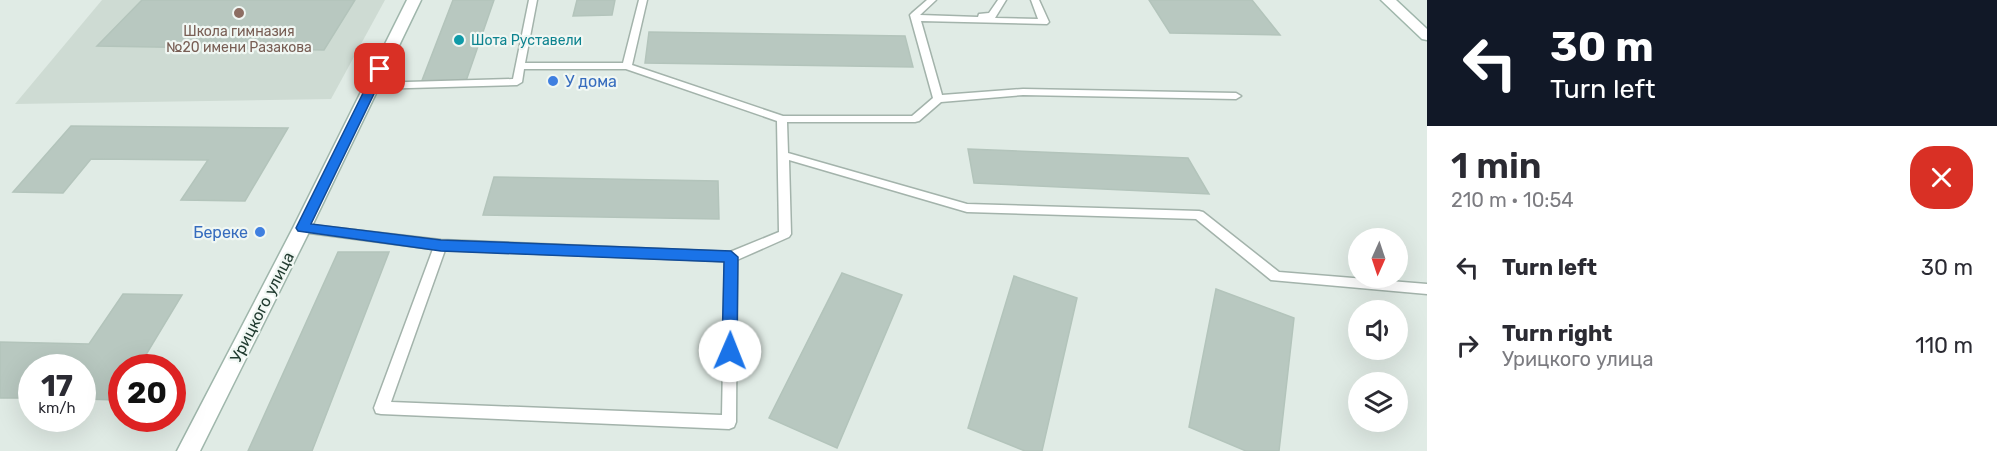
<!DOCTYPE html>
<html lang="en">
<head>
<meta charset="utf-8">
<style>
  :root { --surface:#fff; --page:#f2f2f3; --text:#2b2b33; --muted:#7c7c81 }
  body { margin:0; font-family:Rubik,sans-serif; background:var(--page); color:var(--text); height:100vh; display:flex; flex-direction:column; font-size:22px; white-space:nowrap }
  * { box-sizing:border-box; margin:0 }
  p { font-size:20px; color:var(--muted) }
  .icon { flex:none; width:33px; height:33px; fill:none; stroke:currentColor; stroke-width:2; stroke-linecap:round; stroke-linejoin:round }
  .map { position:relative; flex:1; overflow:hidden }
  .drawer { display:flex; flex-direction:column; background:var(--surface); width:570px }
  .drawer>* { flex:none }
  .hud { background:#111827; color:#fff; overflow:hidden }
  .needle { width:39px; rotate:183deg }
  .tools { position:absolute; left:1348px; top:228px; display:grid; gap:12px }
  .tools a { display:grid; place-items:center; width:60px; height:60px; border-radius:50%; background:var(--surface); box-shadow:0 6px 24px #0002; font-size:30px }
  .speed { position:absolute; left:18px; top:354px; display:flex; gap:12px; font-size:30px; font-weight:700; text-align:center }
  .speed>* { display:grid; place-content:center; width:78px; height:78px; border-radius:50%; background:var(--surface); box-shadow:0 6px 24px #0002; line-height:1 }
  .speed small { font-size:15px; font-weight:400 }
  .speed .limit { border:9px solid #d22; background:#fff; color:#111 }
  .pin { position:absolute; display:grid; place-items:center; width:51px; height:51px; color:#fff; margin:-26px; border-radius:12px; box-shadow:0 3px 9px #0006 }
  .me { position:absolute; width:66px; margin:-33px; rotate:1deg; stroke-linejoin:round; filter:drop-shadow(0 0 4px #0008) }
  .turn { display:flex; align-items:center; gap:21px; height:126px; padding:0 24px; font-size:27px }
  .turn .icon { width:78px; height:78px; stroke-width:2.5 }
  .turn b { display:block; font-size:42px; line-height:51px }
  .round { display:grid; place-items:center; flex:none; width:63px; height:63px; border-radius:24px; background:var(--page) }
  .head { display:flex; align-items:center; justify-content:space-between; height:102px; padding:0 24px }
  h1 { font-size:36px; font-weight:600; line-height:45px }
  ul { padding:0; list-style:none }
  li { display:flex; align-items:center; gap:18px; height:78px; padding:0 24px }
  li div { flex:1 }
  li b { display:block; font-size:22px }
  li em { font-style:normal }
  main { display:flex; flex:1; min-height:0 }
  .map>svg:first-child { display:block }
</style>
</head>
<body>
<main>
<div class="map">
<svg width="1427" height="451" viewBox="0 0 1427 451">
  <rect width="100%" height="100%" fill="#e0ebe5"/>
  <path fill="#cedbd3" d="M102,0h283l-54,99 -316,5z"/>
  <g fill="#b8c8c0" stroke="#b3c4bb" stroke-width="1.5">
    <path d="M142,0h213l-31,50 -227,-4z"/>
    <path d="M453,0h41l-28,81 -45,2z"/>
    <path d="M577,0h38l-3,15 -39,1z"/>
    <path d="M1149,0h103l28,35 -110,-2z"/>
    <path d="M649,32l256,4 8,31 -268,-4z"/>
    <path d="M71,126l217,2 -43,73 -64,-1 27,-40 -117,-1 -28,34 -50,-1z"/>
    <path d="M968,149l220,9 21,36 -235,-11z"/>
    <path d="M494,177l224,4 1,38 -236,-4z"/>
    <path d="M338,252h51l-77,199h-64z"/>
    <path d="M842,273l60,22 -65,153 -68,-30z"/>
    <path d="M1014,276l63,22 -35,153h-17l-57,-23z"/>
    <path d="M1216,289l78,29 -15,133h-33l-57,-24z"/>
    <path d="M123,294l59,1 -44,73h-16v26l-4,6 -36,-1v-31h-50v30h-32v-56l89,2z"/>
  </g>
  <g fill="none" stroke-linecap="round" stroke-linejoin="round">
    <g stroke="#a3b3ab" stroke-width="3">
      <path id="lane" d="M529,0h8l-12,63h98l16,-63h8l-15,65 151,51h129l21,-18 -23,-83 2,-2 15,-13h9l-16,15 58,2 1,-3 10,-1 9,-13h8l-11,18 43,1 -7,-19h8l10,22 -2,2 -126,-3 21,74 81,-6 213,4 5,3 -5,3 -213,-4 -82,7 -22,19 -4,1h-128l1,31 179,51 232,7 4,1 76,60 148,12v10l-156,-14 -75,-61 -229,-7 -178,-52 2,74 -2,3 -52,23 -1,162 -2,5 -5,2 -348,-15 -5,-1 -2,-5 59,-159 -131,-17 -6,-4 2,-3 4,-1 139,16 289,12 49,-20 -2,-111 -151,-52h-102l-2,13 -5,3 -145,4 -5,-3 5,-3 141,-4zM445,250l280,11 -3,154 -331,-13z"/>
    </g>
    <g stroke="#9fb6ab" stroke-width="3">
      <g id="secondary">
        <path d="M407,0h14l-110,228 -111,223h-23l116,-223z"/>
        <path d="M1381,0h15l31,29v11l-5,-1z"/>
      </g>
    </g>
    <use href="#lane" fill="#fff" fill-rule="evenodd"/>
    <use href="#secondary" fill="#fff" fill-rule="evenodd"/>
  </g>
  <path fill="#1a73e8" stroke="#114b97" stroke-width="1.5" d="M380,66l6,3 -75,155 130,16 290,11 7,6 -1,94 -2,5 -5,2 -6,-2 -2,-5 2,-89 -283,-11 -143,-20 -2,-3 79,-159z"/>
  <circle fill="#8d6e63" stroke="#f0f7f3" stroke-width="2" cx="239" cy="13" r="6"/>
  <circle fill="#0f9aa8" stroke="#f0f7f3" stroke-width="2" cx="459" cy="40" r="6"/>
  <g fill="#3f7fe0" stroke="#f0f7f3" stroke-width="2">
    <circle cx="553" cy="81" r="6"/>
    <circle cx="260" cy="232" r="6"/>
  </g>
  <g text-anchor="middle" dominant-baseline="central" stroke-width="4.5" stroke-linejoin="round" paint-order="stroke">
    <g font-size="14" fill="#785e54" stroke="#f0f7f3">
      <text x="239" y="31">Школа гимназия<tspan x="239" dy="16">№20 имени Разакова</tspan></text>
    </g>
    <g font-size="14" fill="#0d838f" stroke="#f0f7f3" text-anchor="start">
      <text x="471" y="40">Шота Руставели</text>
    </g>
    <g font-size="16" fill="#366cbe" stroke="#f0f7f3" text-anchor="start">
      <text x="565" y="81">У дома</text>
      <text x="248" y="232" text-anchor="end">Береке</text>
    </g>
    <g font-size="16" fill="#213b30" stroke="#f0f7f3">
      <text transform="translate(262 307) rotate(-63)">Урицкого улица</text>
    </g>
  </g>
</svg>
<div class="tools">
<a><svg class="needle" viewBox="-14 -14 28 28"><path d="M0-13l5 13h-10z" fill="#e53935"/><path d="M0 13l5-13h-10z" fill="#7c7c81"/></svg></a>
<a><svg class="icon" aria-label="sound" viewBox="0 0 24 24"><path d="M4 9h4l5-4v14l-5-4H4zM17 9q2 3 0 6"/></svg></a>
<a><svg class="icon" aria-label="layers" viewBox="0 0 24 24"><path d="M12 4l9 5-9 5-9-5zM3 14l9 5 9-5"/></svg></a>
</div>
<div class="speed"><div>17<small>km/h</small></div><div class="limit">20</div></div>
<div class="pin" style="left:380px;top:69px;background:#d93025"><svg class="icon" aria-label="arrive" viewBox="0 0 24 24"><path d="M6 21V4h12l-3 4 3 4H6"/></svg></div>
<svg class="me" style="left:730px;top:351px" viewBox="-20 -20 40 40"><circle r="19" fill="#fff"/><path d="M0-13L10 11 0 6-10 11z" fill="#1a73e8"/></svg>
</div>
<section class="drawer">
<div class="hud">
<div class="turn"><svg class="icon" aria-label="left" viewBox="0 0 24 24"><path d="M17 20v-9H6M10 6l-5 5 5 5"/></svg><div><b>30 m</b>Turn left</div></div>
</div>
<div class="head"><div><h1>1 min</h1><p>210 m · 10:54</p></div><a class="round" style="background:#d93025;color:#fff"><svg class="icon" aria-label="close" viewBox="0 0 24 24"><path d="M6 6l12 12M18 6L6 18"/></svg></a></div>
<ul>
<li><svg class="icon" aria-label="left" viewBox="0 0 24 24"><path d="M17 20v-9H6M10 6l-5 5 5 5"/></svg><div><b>Turn left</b></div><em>30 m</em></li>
<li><svg class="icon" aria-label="right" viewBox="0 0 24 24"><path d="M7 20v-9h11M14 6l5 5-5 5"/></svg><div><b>Turn right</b><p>Урицкого улица</p></div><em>110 m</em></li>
</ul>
</section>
</main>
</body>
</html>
